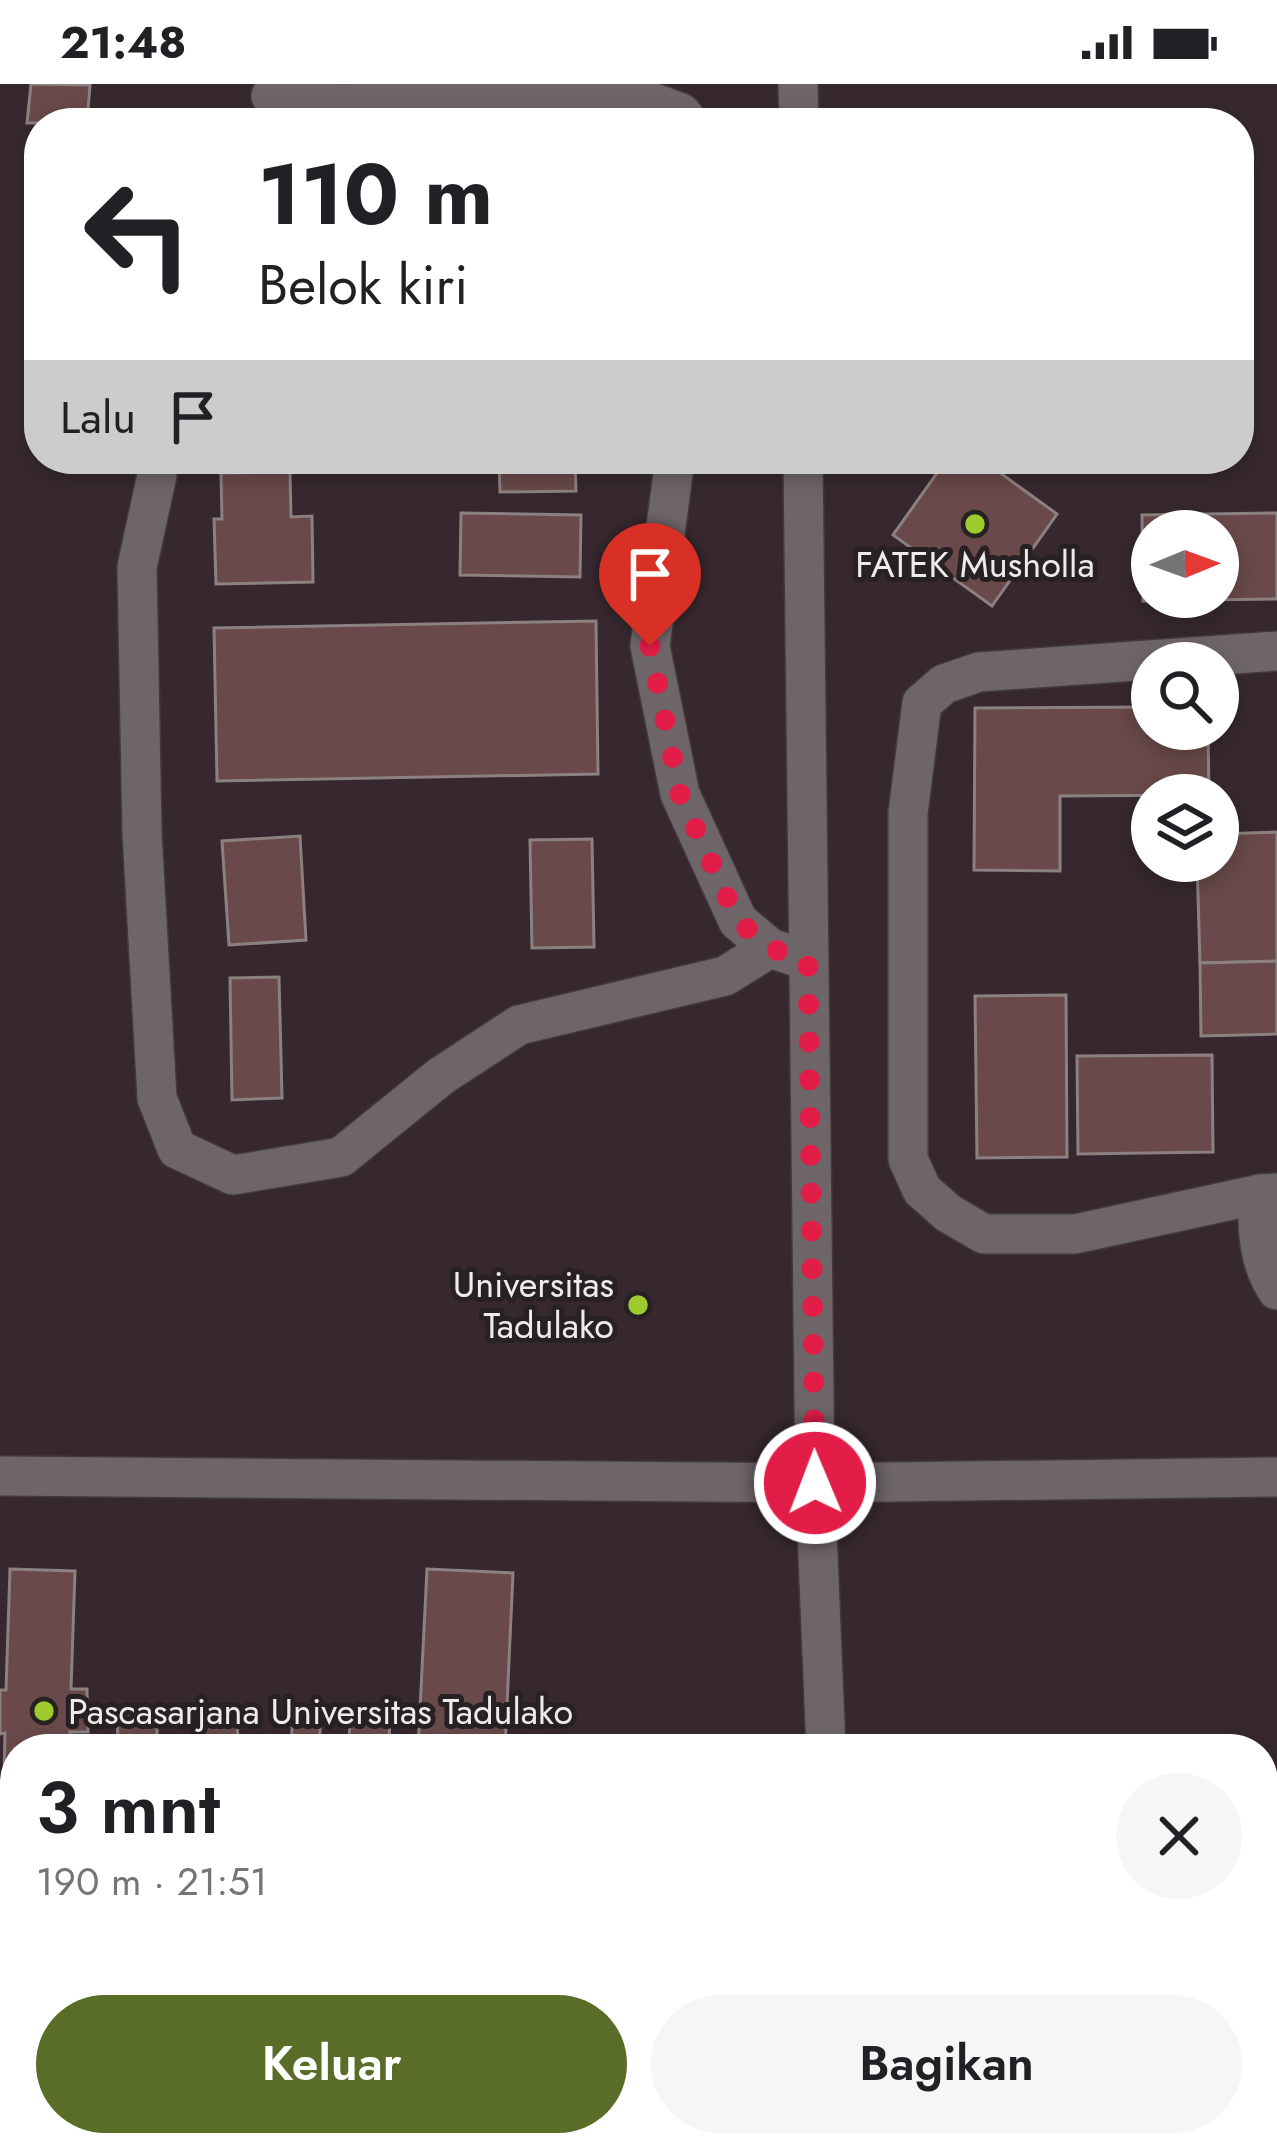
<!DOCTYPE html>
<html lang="id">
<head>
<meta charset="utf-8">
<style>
  :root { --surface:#fff; --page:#f6f6f6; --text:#202124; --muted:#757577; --accent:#596d28 }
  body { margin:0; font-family:Jost,sans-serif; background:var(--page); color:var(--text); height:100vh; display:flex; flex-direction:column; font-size:45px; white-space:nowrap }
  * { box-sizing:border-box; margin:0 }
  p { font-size:39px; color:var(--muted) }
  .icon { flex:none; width:66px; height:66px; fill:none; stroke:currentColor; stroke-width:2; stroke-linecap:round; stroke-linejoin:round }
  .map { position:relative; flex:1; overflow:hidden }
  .drawer { position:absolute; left:0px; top:1650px; width:1278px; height:423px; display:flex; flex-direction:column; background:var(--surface); border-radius:48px 48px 0 0; box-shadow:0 6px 18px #0003 }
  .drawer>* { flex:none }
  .banner { position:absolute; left:24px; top:24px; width:1230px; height:366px; border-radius:48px; box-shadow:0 6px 18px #0003; background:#fff; color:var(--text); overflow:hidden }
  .needle { width:78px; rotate:89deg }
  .controls { position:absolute; left:1131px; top:426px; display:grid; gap:24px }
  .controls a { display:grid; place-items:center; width:108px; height:108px; border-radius:50%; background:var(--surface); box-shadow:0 6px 18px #0003; font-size:60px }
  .pin { position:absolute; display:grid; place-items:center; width:102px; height:102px; color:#fff; margin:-123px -51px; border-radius:50% 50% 50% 0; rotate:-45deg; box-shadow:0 0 12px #0007 }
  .pin .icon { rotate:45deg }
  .me { position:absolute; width:132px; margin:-66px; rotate:359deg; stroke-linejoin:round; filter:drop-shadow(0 0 9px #0008) }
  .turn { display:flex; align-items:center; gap:42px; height:252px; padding:0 36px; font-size:54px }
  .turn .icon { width:156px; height:156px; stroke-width:2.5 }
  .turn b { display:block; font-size:84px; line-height:102px }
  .then { display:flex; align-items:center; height:114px; padding:0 36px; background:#0003; gap:24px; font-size:45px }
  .round { display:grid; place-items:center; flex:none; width:126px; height:126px; border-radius:63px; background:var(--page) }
  .overview { display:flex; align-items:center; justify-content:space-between; height:204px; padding:0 36px }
  h1 { font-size:72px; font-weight:600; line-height:90px }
  .primary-button { display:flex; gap:24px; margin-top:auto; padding:24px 36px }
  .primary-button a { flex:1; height:138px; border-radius:72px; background:var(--accent); color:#fff; font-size:48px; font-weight:600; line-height:138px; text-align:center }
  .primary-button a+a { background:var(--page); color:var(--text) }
  .status { display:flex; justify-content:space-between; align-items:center; height:84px; padding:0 60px; background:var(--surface); direction:ltr }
  .status svg { height:33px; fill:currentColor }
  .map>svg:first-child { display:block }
</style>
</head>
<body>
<div class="status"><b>21:48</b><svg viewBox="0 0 49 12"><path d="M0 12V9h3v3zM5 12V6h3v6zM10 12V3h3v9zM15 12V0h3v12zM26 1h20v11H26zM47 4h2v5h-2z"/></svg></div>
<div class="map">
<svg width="1277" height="2071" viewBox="0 0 1277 2071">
  <rect width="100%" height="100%" fill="#282124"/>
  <path fill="#36282e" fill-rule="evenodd" d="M0,0h1277v2071h-1277zM39,39h1200v336h-1200zM1152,447h66v66h-66zM1152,579h66v66h-66zM1152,711h66v66h-66zM15,1665h1248v393h-1248z"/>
  <g fill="#694949" stroke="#8c8181" stroke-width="3" fill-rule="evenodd">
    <path d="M31,0l59,1 -3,38h-60z"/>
    <path d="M221,375h69v13l-69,1z"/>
    <path d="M499,375h76l1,32 -76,1z"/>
    <path d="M947,375h34l76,55 -65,92 -99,-71z"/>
    <path d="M290,388l1,45 21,-1 1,66 -97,2 -2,-65h8l-1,-46z"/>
    <path d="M461,429l120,2 -1,62 -120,-2z"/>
    <path d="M1277,429v86l-134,2 -1,-86zM1152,447h66v66h-66z"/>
    <path d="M596,537l2,153 -381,7 -3,-153z"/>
    <path d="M1152,623v22h56l1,66 -149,1v75l-86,-1 1,-162z"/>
    <path d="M1277,748v129l-77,2 -3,-102h21v-27z"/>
    <path d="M300,752l6,104 -77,5 -7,-104z"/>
    <path d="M592,755l2,108 -62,1 -2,-108z"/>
    <path d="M1277,877v73l-76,2 -1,-73z"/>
    <path d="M279,893l3,121 -50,2 -2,-122z"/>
    <path d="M1066,911l1,162 -90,1 -2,-162z"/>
    <path d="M1212,971l1,97 -135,2 -1,-98z"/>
    <path d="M10,1485l65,2 -4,118h16l1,43h-18v17h-55v105h-13l3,-121 -5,1v-44h6z"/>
    <path d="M427,1485l86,4 -8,176h-87z"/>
    <path d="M117,1624h40v41h-39z"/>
    <path d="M350,1624l40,1 -1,40h-40z"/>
    <path d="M293,1627l28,1 -2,37h-28z"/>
    <path d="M237,1630l1,35h-36l-1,-34z"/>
  </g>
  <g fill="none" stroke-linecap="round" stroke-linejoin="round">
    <g stroke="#423b3e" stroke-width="42">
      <g id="minor">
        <path d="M798,0l1,39"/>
        <path d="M271,12l72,8 87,-8 198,-3 53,20 8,10"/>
        <path d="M156,375l1,16 -20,92 5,266 15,265 20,51 56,26 108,-18 100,-81 78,-51 206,-49 45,-28"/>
        <path d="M675,375l-25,187 30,148 58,127 32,27 24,8"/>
        <path d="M803,375l12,1024 11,266"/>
        <path d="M1277,567l-298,21 -35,12 -22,19 -14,110v346l14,31 26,23 36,21h91l185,-40 17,-1"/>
        <path d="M1260,1110c-5,31 -1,69 17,96"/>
        <path d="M0,1392l815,7 462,-6"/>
        <path d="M1263,1900l14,3"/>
        <path d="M0,1988l15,-2"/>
        <path d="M373,2058l1,13"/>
        <path d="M842,2058v13"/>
        <path d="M1105,2058l20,13"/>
      </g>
    </g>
    <use href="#minor" stroke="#6e6568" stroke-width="39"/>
  </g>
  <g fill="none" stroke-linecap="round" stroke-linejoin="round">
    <path stroke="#e11d48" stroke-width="21" stroke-dasharray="0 37.8" d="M650,562l30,148 58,127 32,27 38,13 7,522"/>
  </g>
  <g fill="#9eca2e" stroke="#282124" stroke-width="4.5">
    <circle cx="975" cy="440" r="12"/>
    <circle cx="638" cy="1221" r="12"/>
    <circle cx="44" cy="1627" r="12"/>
  </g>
  <g text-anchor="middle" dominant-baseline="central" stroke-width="10" stroke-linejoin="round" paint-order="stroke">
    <g font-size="36" fill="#efeaec" stroke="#282124">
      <text x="975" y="480">FATEK Musholla</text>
      <text x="614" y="1200" text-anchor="end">Universitas<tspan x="614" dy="41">Tadulako</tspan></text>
      <text x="68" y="1627" text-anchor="start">Pascasarjana Universitas Tadulako</text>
    </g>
  </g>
</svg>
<div class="controls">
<a><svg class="needle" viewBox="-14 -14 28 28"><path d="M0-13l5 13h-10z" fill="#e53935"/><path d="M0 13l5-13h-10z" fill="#757577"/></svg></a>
<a><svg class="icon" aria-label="search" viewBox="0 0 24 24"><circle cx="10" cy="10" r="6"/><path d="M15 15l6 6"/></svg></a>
<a><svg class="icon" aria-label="layers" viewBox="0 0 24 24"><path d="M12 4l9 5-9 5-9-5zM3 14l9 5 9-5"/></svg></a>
</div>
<div class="pin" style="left:650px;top:562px;background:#d93025"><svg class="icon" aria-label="arrive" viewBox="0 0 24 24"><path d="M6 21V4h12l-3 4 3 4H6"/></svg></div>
<svg class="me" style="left:815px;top:1399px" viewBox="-20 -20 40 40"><circle r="17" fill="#e11d48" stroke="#fff" stroke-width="3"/><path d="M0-11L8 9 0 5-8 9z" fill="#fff"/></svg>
<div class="banner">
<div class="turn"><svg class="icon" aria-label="left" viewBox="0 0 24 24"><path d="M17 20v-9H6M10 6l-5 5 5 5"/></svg><div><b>110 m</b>Belok kiri</div></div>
<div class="then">Lalu<svg class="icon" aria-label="arrive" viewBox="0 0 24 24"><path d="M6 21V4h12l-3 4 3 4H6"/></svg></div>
</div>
<section class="drawer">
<div class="overview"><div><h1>3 mnt</h1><p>190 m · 21:51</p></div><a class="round"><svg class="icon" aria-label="close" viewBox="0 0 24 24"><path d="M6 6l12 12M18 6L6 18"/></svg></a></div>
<div class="primary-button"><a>Keluar</a><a>Bagikan</a></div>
</section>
</div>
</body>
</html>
